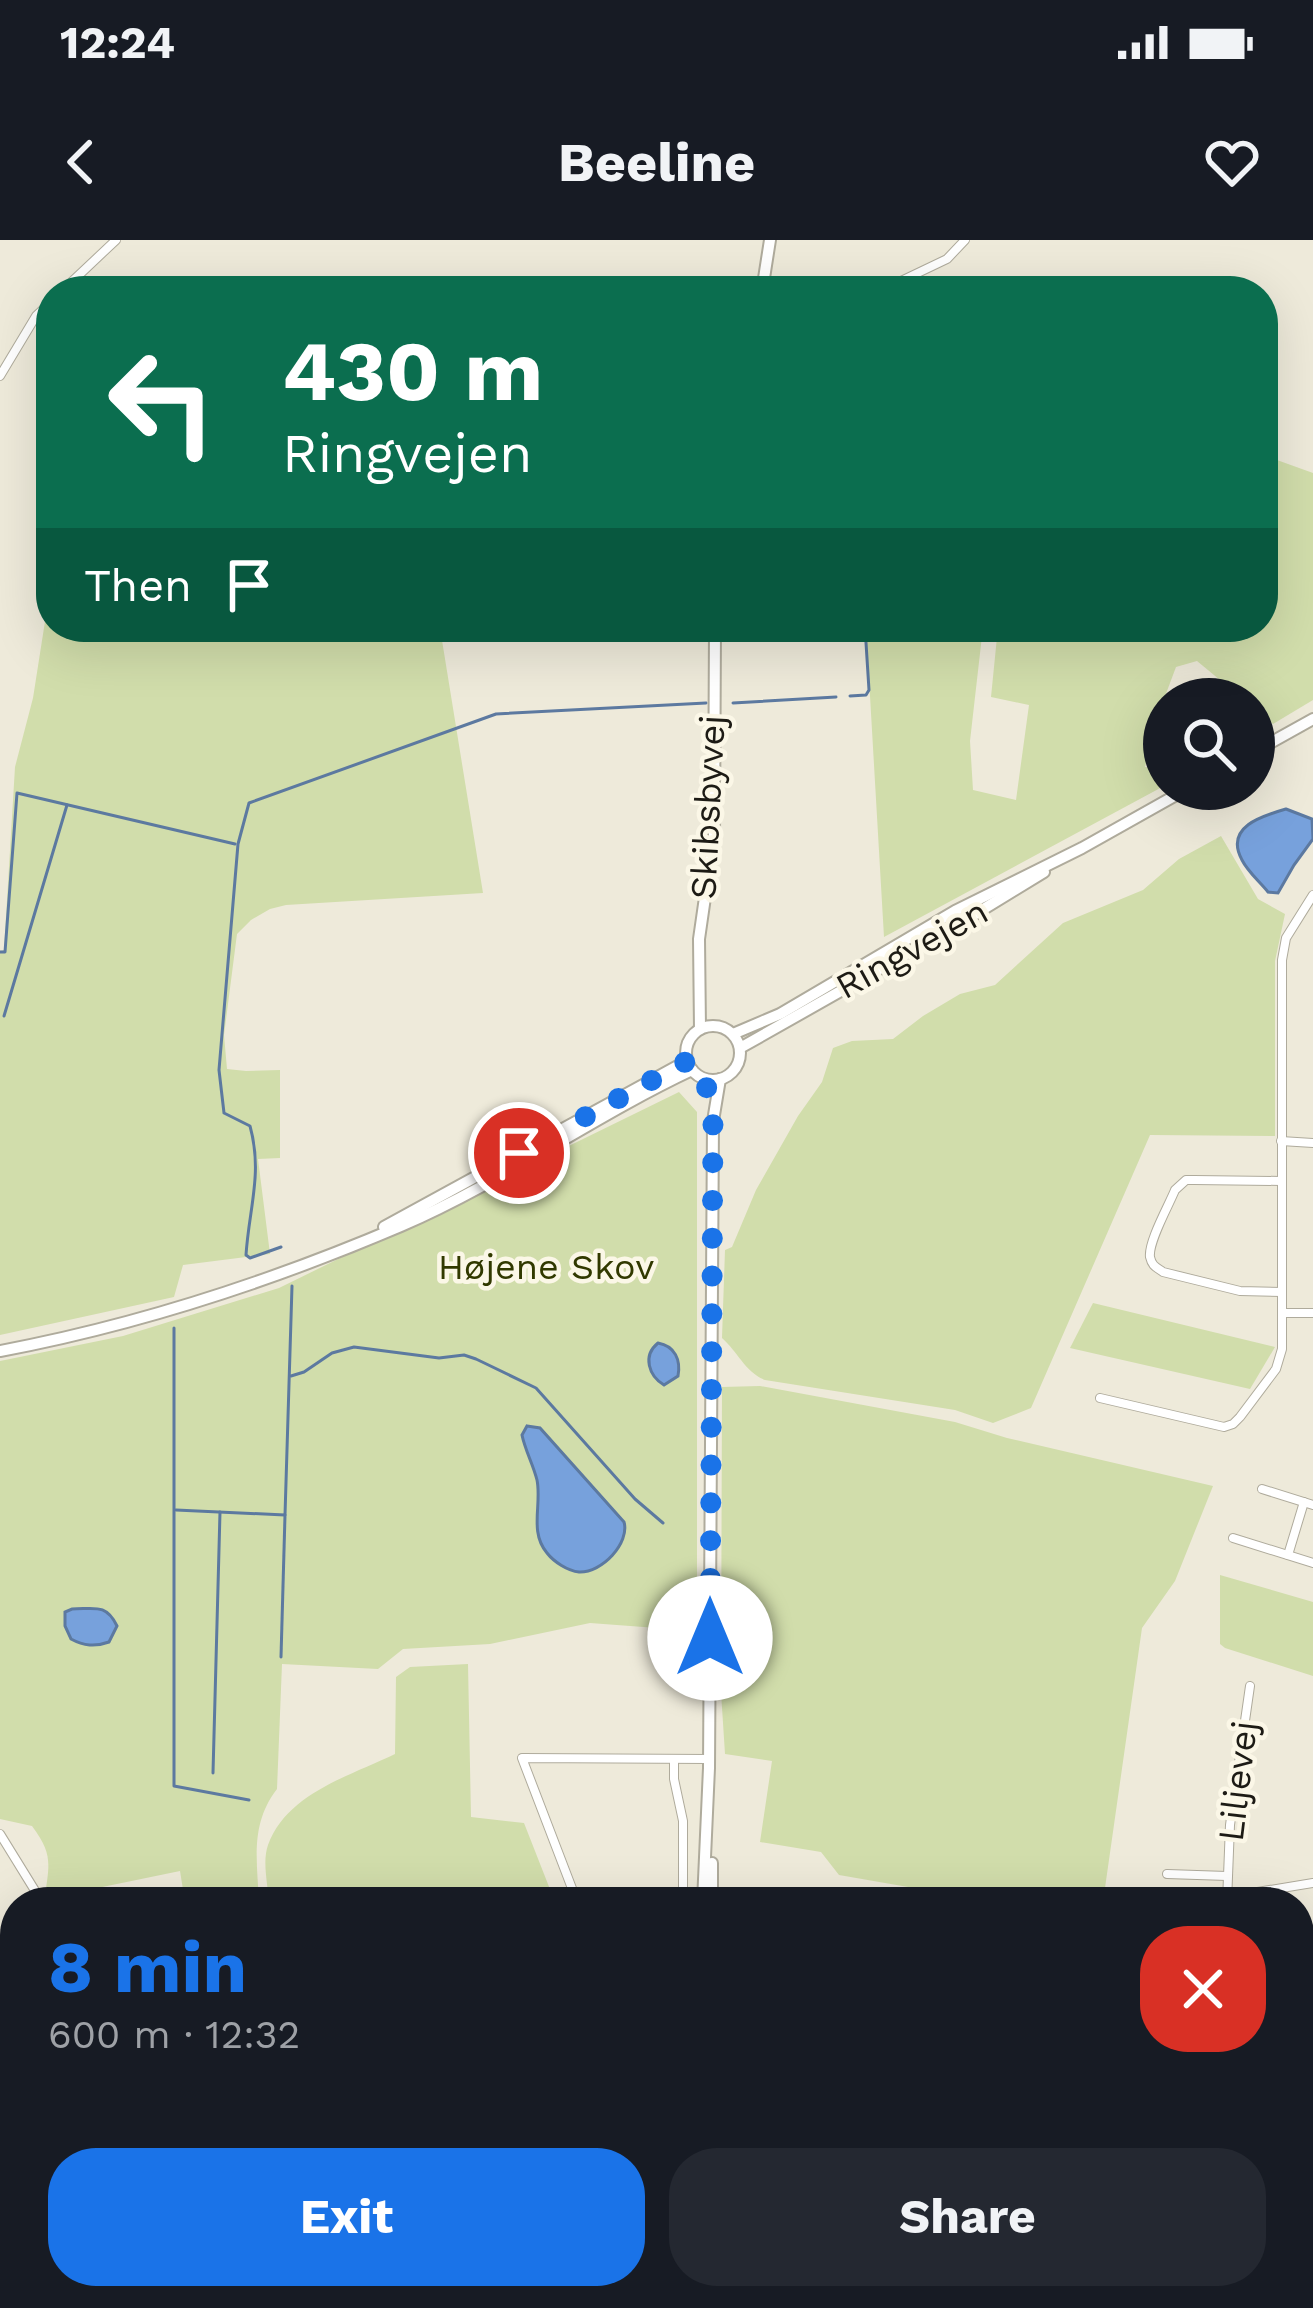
<!DOCTYPE html>
<html lang="en">
<head>
<meta charset="utf-8">
<style>
  :root { --surface:#171b24; --page:#242831; --text:#f1f3f6; --muted:#9ea1a6; --accent:#1a73e8 }
  body { margin:0; font-family:"Work Sans",sans-serif; background:var(--page); color:var(--text); height:100vh; display:flex; flex-direction:column; font-size:45px; white-space:nowrap }
  * { box-sizing:border-box; margin:0 }
  p { font-size:39px; color:var(--muted) }
  .icon { flex:none; width:66px; height:66px; fill:none; stroke:currentColor; stroke-width:2; stroke-linecap:round; stroke-linejoin:round }
  .map { position:relative; flex:1; overflow:hidden }
  .sheet { position:absolute; left:0px; top:1647px; width:1314px; height:423px; display:flex; flex-direction:column; background:var(--surface); border-radius:48px 48px 0 0; box-shadow:0 12px 48px #0002 }
  .sheet>* { flex:none }
  .hud { position:absolute; left:36px; top:36px; width:1242px; height:366px; border-radius:48px; box-shadow:0 12px 48px #0002; background:#0b6e4f; color:#fff; overflow:hidden }
  .controls { position:absolute; left:1143px; top:438px; display:grid; gap:24px }
  .controls a { display:grid; place-items:center; width:132px; height:132px; border-radius:50%; background:var(--surface); box-shadow:0 12px 48px #0002; font-size:60px }
  .pin { position:absolute; display:grid; place-items:center; width:102px; height:102px; color:#fff; margin:-51px; border:6px solid #fff; border-radius:50%; box-shadow:0 3px 12px #0007 }
  .me { position:absolute; width:132px; margin:-66px; rotate:0deg; stroke-linejoin:round; filter:drop-shadow(0 0 9px #0008) }
  .turn { display:flex; align-items:center; gap:42px; height:252px; padding:0 48px; font-size:54px }
  .turn .icon { width:156px; height:156px; stroke-width:2.5 }
  .turn b { display:block; font-size:84px; line-height:102px }
  .then { display:flex; align-items:center; height:114px; padding:0 48px; background:#0003; gap:24px; font-size:45px }
  .round { display:grid; place-items:center; flex:none; width:126px; height:126px; border-radius:48px; background:var(--page) }
  .summary { display:flex; align-items:center; justify-content:space-between; height:204px; padding:0 48px }
  h1 { font-size:72px; font-weight:700; line-height:90px; color:var(--accent) }
  .button { display:flex; gap:24px; margin-top:auto; padding:24px 48px }
  .button a { flex:1; height:138px; border-radius:48px; background:var(--accent); color:#fff; font-size:48px; font-weight:700; line-height:138px; text-align:center }
  .button a+a { background:var(--page); color:var(--text) }
  .status { display:flex; justify-content:space-between; align-items:center; height:84px; padding:0 60px; background:var(--surface); direction:ltr }
  .status svg { height:33px; fill:currentColor }
  header { display:flex; justify-content:space-between; align-items:center; height:156px; padding:0 48px; background:var(--surface); font-size:54px; font-weight:700 }
  .map>svg:first-child { display:block }
</style>
</head>
<body>
<div class="status"><b>12:24</b><svg viewBox="0 0 49 12"><path d="M0 12V9h3v3zM5 12V6h3v6zM10 12V3h3v9zM15 12V0h3v12zM26 1h20v11H26zM47 4h2v5h-2z"/></svg></div>
<header><svg class="icon" aria-label="back" viewBox="0 0 24 24"><path d="M15 5l-7 7 7 7"/></svg>Beeline<svg class="icon" aria-label="heart" viewBox="0 0 24 24"><path d="M12 20l-8-8c-3-5 5-10 8-4 3-6 11-1 8 4z"/></svg></header>
<div class="map">
<svg width="1313" height="2068" viewBox="0 0 1313 2068">
  <rect width="100%" height="100%" fill="#eeeada"/>
  <g fill="#d1ddab" fill-rule="evenodd">
    <path d="M1263,215l50,18v227l-40,24 -19,-16v-9h-11l-46,-38 -21,6 -12,32 -19,68 19,1v18l-280,151 -18,-310h117l-13,114 3,49 43,10 13,-95 -38,-8 7,-70h265z"/>
    <path d="M46,375h5v12l389,1 43,265 -197,12 -16,4 -19,11 -14,14 -13,101 3,34 19,2 34,-1v88l-22,1 12,95 -87,11 -9,32 -174,38v-384l4,-1 11,-183 18,-69z"/>
    <path d="M1221,596l37,63 27,15 -10,47v175l-125,-1 -119,273 -38,15 -38,-13 -190,-30c-20,-8 -27,-28 -43,-42l3,-88 7,-3 24,-57 42,-74 24,-34 11,-34 19,-7 41,-2 30,-23 37,-22 35,-9 68,-62 80,-33 36,-31z"/>
    <path d="M679,852l18,20v519l-107,-8 -100,21 -87,5 -25,20 -96,-5 -5,125c-27,35 -20,71 -18,113h-74l-5,-31 -131,27 -4,-3c5,-33 7,-42 -13,-69l-32,-7v-458l123,-25 156,-48zM527,1186l66,143 -15,3 -42,-59 2,-28 -16,-50z"/>
    <path d="M1093,1063l182,44 -25,42 -180,-41z"/>
    <path d="M760,1146l195,36 52,16 206,48 -38,95 -33,47 -39,274h-177v-6l5,-5 -92,-16 -18,-23 -61,-10 12,-81 -47,-7 -4,-62 1,-305z"/>
    <path d="M1220,1335l93,27v74l-88,-28 -5,-4z"/>
    <path d="M468,1424l3,153 53,6 31,79h-286c-1,-17 -7,-40 -1,-57 19,-52 82,-69 127,-91l1,-77 14,-10z"/>
  </g>
  <g fill="#77a1dc" stroke="#5c79a0" stroke-width="3">
    <path d="M1286,569l26,10 1,20 -19,26 -16,28 -10,-1c-8,-10 -20,-20 -26,-32 -18,-33 20,-44 44,-51z"/>
    <path d="M658,1103c17,3 23,17 20,33l-14,9c-15,-9 -22,-29 -6,-42z"/>
    <path d="M527,1186l13,2 84,94c6,21 -22,51 -45,50 -11,-1 -25,-10 -32,-19 -18,-21 -5,-49 -10,-73 -4,-16 -12,-30 -15,-45z"/>
    <path d="M72,1369c22,0 34,-6 45,17l-8,16c-14,5 -25,4 -38,-3l-6,-13v-14z"/>
  </g>
  <g fill="none" stroke-linecap="round" stroke-linejoin="round">
    <g stroke="#5c79a0" stroke-width="3">
      <path d="M850,456l16,-1 3,-5 -4,-63"/>
      <path d="M733,463l103,-6"/>
      <path d="M0,712h5l12,-159 218,51"/>
      <path d="M4,776l63,-211"/>
      <path d="M281,1007l-31,11 -4,-3c3,-47 17,-82 4,-129l-26,-13 -5,-43 19,-226 11,-41 247,-89 210,-11"/>
      <path d="M174,1088v458l75,14"/>
      <path d="M291,1136l13,-4 28,-19 22,-6 85,11 25,-3 12,4 60,29 99,111 28,24"/>
      <path d="M176,1270l109,5 7,-229"/>
      <path d="M281,1417l4,-142"/>
      <path d="M213,1533l7,-261"/>
    </g>
    <g stroke="#afab9c" stroke-width="10">
      <g id="street">
        <path d="M62,51l54,-51"/>
        <path d="M880,51l67,-32 18,-19"/>
        <path d="M0,136l36,-60 15,-14"/>
        <path d="M1281,901l32,2"/>
        <path d="M1281,941l-87,-1h-8l-11,10c-6,15 -27,52 -25,67 2,9 6,10 13,15l77,19 42,1"/>
        <path d="M1282,1073h31"/>
        <path d="M1100,1158l124,29 9,-3 7,-7 36,-48 6,-20v-389l4,-22 27,-43"/>
        <path d="M1262,1249l51,16"/>
        <path d="M1233,1298l80,25"/>
        <path d="M1288,1315l16,-53"/>
        <path d="M674,1519v20l9,42v81"/>
        <path d="M0,1594l42,68"/>
        <path d="M1167,1634l60,2"/>
        <path d="M589,1654l-11,1 -5,-4 -51,-133 187,1"/>
        <path d="M1227,1657l86,-14"/>
        <path d="M1227,1662l3,-77 20,-139"/>
        <path d="M0,1702h15"/>
        <path d="M1299,1712h14"/>
        <path d="M1299,1764l14,2"/>
        <path d="M0,1800h15"/>
        <path d="M1299,1878l14,2"/>
        <path d="M0,1929h15"/>
        <path d="M0,2052h15"/>
        <path d="M172,2055l3,13"/>
        <path d="M281,2055l3,13"/>
        <path d="M390,2055l2,13"/>
        <path d="M746,2055v13"/>
        <path d="M482,2068c53,-14 104,-11 158,0"/>
        <path d="M849,2068l2,-13"/>
        <path d="M1230,2068l6,-13"/>
      </g>
    </g>
    <g stroke="#afab9c" stroke-width="14">
      <g id="secondary">
        <path d="M762,51l8,-51"/>
        <path d="M1254,512l59,-33"/>
        <circle cx="713" cy="813" r="27"/>
        <path d="M700,789l-1,-90 15,-104 1,-208"/>
        <path d="M733,794l47,-20 175,-103 127,-63 105,-59"/>
        <path d="M740,808l219,-124 85,-52"/>
        <path d="M384,987l303,-166"/>
        <path d="M0,1111c138,-26 272,-70 401,-125 102,-44 191,-109 291,-156"/>
        <path d="M703,1662l6,-134 4,-647 7,-42"/>
        <path d="M712,1662v-39"/>
        <path d="M0,1859h15"/>
        <path d="M1299,1996l14,2"/>
        <path d="M654,2068l3,-13"/>
      </g>
    </g>
    <use href="#street" stroke="#fff" stroke-width="8"/>
    <use href="#secondary" stroke="#fff" stroke-width="10"/>
  </g>
  <g fill="none" stroke-linecap="round" stroke-linejoin="round">
    <path stroke="#1a73e8" stroke-width="21" stroke-dasharray="0 37.8" d="M519,913l168,-92 8,13 10,5 8,42 -3,517"/>
  </g>
  <g text-anchor="middle" dominant-baseline="central" stroke-width="9" stroke-linejoin="round" paint-order="stroke">
    <g font-size="36" fill="#1d1b15" stroke="#fbf7e7">
      <text transform="translate(708 567) rotate(-87)">Skibsbyvej</text>
      <text transform="translate(912 709) rotate(-29)">Ringvejen</text>
      <text transform="translate(1238 1541) rotate(-83)">Liljevej</text>
    </g>
    <g font-size="36" fill="#313900" stroke="#fbf7e7">
      <text x="546" y="1027">Højene Skov</text>
    </g>
  </g>
</svg>
<div class="controls">
<a><svg class="icon" aria-label="search" viewBox="0 0 24 24"><circle cx="10" cy="10" r="6"/><path d="M15 15l6 6"/></svg></a>
</div>
<div class="pin" style="left:519px;top:913px;background:#d93025"><svg class="icon" aria-label="arrive" viewBox="0 0 24 24"><path d="M6 21V4h12l-3 4 3 4H6"/></svg></div>
<svg class="me" style="left:710px;top:1398px" viewBox="-20 -20 40 40"><circle r="19" fill="#fff"/><path d="M0-13L10 11 0 6-10 11z" fill="#1a73e8"/></svg>
<div class="hud">
<div class="turn"><svg class="icon" aria-label="left" viewBox="0 0 24 24"><path d="M17 20v-9H6M10 6l-5 5 5 5"/></svg><div><b>430 m</b>Ringvejen</div></div>
<div class="then">Then<svg class="icon" aria-label="arrive" viewBox="0 0 24 24"><path d="M6 21V4h12l-3 4 3 4H6"/></svg></div>
</div>
<section class="sheet">
<div class="summary"><div><h1>8 min</h1><p>600 m · 12:32</p></div><a class="round" style="background:#d93025;color:#fff"><svg class="icon" aria-label="close" viewBox="0 0 24 24"><path d="M6 6l12 12M18 6L6 18"/></svg></a></div>
<div class="button"><a>Exit</a><a>Share</a></div>
</section>
</div>
</body>
</html>
